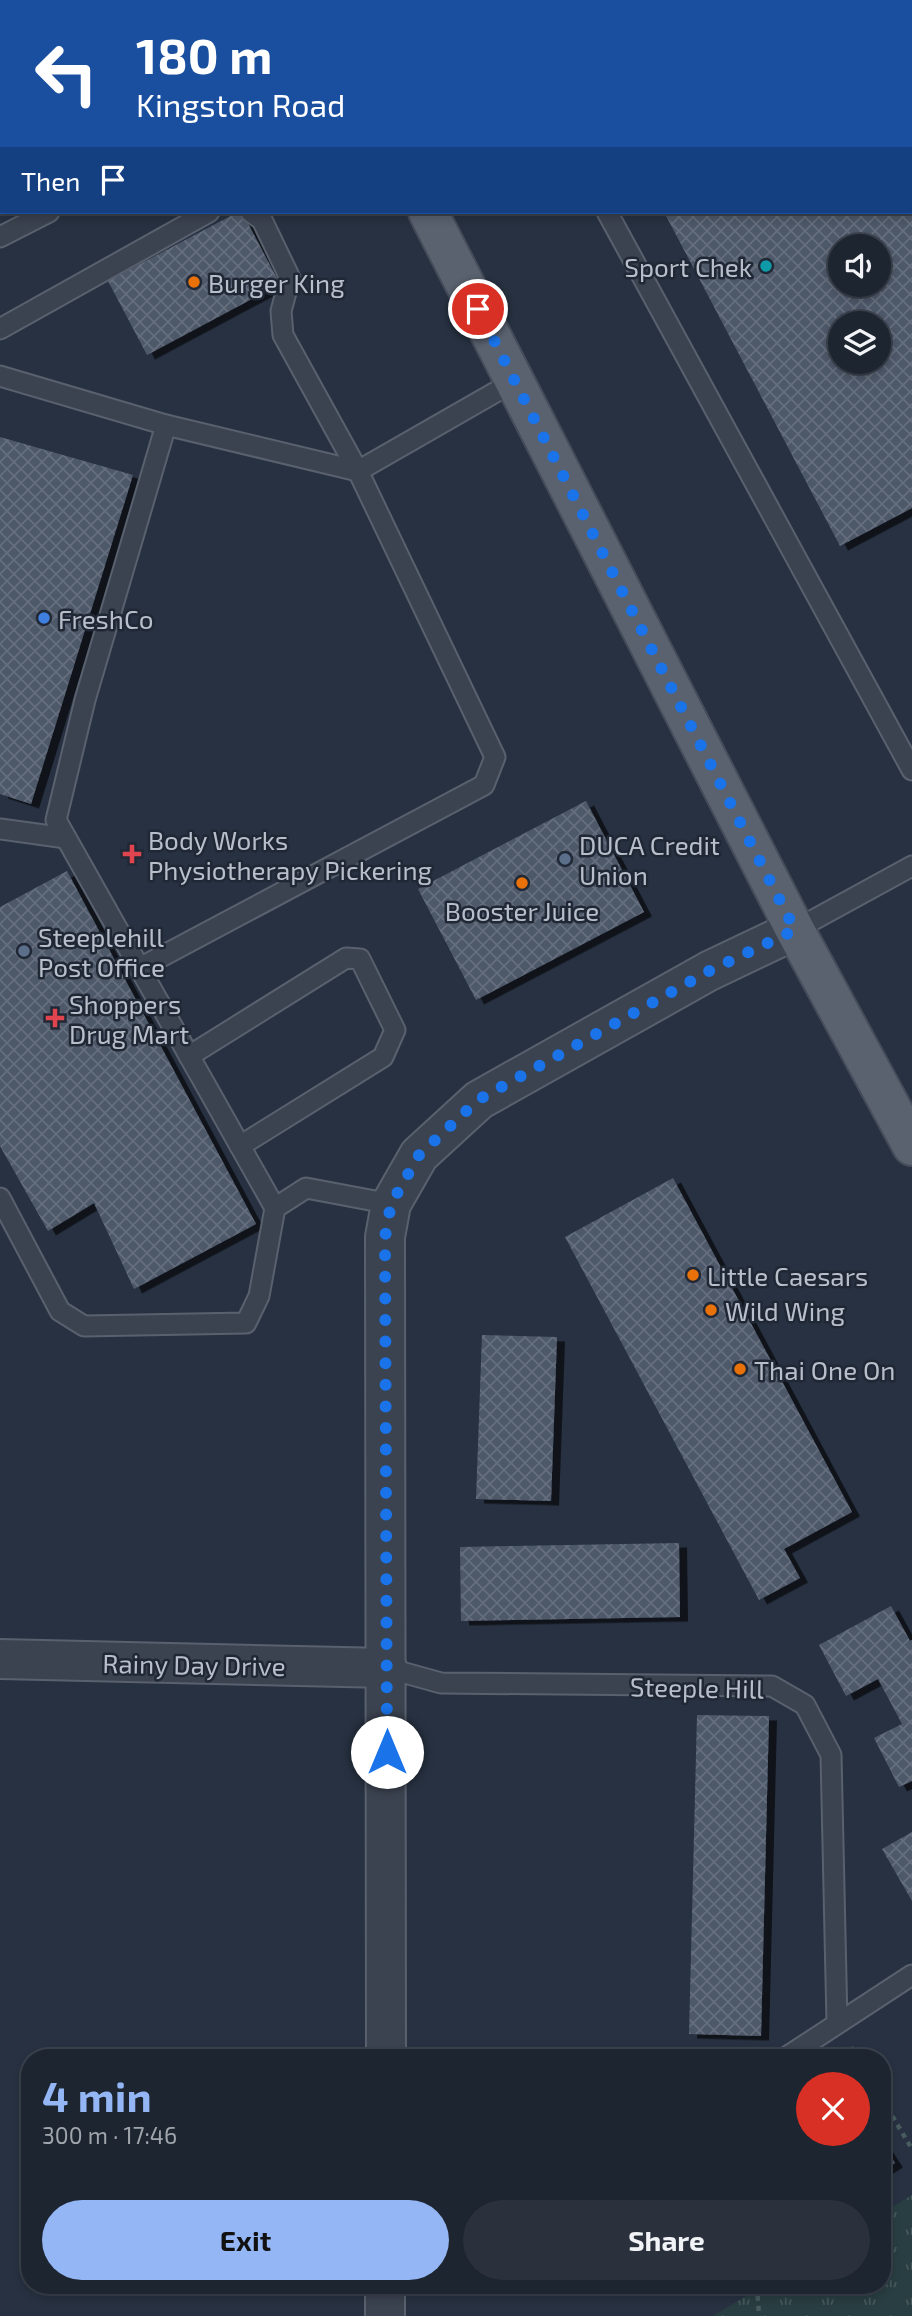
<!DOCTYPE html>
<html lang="en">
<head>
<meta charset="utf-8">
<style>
  :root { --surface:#1d2531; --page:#2a313d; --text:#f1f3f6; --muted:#a0a5ab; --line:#3b424d; --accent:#94b6f4 }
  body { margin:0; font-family:"Exo 2",sans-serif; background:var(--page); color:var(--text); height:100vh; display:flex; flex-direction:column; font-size:26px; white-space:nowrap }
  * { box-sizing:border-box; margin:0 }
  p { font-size:23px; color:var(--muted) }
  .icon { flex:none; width:38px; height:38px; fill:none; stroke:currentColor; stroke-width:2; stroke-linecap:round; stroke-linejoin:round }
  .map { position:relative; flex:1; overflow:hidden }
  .drawer { position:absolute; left:21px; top:2049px; width:870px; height:245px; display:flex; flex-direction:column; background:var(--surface); border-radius:28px; box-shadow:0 4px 10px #0003,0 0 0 2px var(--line) }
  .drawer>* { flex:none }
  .top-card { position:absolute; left:0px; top:0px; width:914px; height:214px; box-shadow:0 4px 10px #0003,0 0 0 2px var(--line); background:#1a4fa0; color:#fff; overflow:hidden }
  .controls { position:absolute; left:828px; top:234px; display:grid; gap:14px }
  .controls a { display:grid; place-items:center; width:63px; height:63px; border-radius:50%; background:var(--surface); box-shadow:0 4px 10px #0003,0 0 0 2px var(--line); font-size:35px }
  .pin { position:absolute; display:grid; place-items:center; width:60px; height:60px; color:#fff; margin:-30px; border:4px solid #fff; border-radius:50%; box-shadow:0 2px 7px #0007 }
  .me { position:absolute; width:77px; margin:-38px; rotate:0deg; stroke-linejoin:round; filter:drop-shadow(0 0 5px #0008) }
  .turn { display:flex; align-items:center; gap:24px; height:147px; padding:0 21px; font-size:32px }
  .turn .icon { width:91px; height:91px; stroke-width:2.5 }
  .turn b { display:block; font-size:49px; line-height:60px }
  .then { display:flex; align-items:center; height:66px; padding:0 21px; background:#0003; gap:14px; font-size:26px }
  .round { display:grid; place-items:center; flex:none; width:74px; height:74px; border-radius:37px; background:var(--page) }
  .head { display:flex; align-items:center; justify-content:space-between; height:119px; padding:0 21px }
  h1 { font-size:42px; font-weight:700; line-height:52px; color:var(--accent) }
  .button { display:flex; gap:14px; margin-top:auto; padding:14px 21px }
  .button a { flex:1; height:80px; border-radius:42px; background:var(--accent); color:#111; font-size:28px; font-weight:700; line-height:80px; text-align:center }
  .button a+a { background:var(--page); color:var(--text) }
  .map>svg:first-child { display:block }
</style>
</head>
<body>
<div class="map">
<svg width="912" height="2316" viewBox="0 0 912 2316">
  <defs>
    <pattern id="park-tufts" width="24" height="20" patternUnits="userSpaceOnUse" patternTransform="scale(1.75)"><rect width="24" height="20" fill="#293e42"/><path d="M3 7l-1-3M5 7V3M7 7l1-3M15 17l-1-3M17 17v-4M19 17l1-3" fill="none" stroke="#46585c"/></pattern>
    <pattern id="building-cross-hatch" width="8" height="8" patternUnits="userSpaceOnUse" patternTransform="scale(1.75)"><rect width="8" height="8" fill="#4e5869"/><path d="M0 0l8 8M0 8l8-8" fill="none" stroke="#656e7d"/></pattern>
    <filter id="shadow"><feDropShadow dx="8" dy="4.5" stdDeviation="0" flood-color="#0009"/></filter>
  </defs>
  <rect width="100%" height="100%" fill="#273141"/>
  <path fill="url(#park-tufts)" d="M912,2195v121h-199l50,-30h119v-73z"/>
  <g fill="url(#building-cross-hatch)" fill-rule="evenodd" filter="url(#shadow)">
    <path d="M238,212h4l38,72 -133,71 -39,-74z"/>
    <path d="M664,212h248v296l-72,38zM840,247h38v38h-38zM840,324h38v38h-38z"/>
    <path d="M0,437l133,38 -102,329 -31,-10z"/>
    <path d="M586,801l58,111 -168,88 -58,-111z"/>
    <path d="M67,871l189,353 -122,65 -40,-86 -46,28 -48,-85v-239z"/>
    <path d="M673,1178l179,334 -68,37 16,29 -41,22 -194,-363z"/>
    <path d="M482,1335l75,2 -6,164 -75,-2z"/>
    <path d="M679,1543l1,74 -219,4 -1,-74z"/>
    <path d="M891,1606l19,35 2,-1v141l-13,6 -25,-49 28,-14 -24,-45 -32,17 -27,-51z"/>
    <path d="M697,1715l72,1 -8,320 -72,-2z"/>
    <path d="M912,1832v69l-30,-52z"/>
    <path d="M882,2143l13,20 -13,8z"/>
  </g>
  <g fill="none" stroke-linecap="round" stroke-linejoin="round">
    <g stroke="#59616e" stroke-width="23">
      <g id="service">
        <path d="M491,0l1,2"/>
        <path d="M0,104l2,3"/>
        <path d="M0,143l2,-1"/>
        <path d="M607,212l305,558"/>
        <path d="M0,237l49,-25"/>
        <path d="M0,329l209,-117"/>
        <path d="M0,376l166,49 192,46 157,-90"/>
        <path d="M166,425l-81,275 -29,120 219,388"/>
        <path d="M0,829l66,9"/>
        <path d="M795,930l117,-64"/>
        <path d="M140,968l344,-183 11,-28 -137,-286 -75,-136 -2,-24 9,-33 -28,-58 -11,-8"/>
        <path d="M189,1056l157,-98 14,1 35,71 -12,27 -143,89"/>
        <path d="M0,1198l60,113 24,15 162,-3 13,-27 16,-88 31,-20 85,16"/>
        <path d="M387,1668l54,15 331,3 33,19 26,50 6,268"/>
        <path d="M785,2058l127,-83"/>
      </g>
    </g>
    <g stroke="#59616e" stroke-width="42">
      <g id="minor">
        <path d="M0,1659l387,9"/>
        <path d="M386,2058l-1,-821 6,-33 28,-49 60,-55 230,-129 86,-41"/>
        <path d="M385,2316v-30"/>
      </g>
    </g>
    <g stroke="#454c5a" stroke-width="42">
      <g id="primary">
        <path d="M322,0l1,2"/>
        <path d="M428,212l367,718 117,216"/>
      </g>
    </g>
    <g stroke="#485b5e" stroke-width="4.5" stroke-dasharray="5 5" stroke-linecap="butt">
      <path d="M851,2047l6,11"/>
      <path d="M882,2099l30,50"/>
      <path d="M757,2286l2,30"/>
    </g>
    <use href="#service" stroke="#3b4350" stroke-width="19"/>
    <use href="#minor" stroke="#3b4350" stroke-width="38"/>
    <use href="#primary" stroke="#5a6270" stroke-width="38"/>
  </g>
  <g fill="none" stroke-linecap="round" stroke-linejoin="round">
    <path stroke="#1a73e8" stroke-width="12" stroke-dasharray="0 21.6" d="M387,1752l-2,-515 6,-33 28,-49 59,-55 231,-129 86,-41 -317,-621"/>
  </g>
  <circle fill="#0f9aa8" stroke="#202836" stroke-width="2.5" cx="766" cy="266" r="7"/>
  <g fill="#e8710a" stroke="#202836" stroke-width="2.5">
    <circle cx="194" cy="282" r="7"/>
    <circle cx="522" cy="883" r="7"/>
    <circle cx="693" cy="1275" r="7"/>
    <circle cx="711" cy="1310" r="7"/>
    <circle cx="740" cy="1369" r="7"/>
  </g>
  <circle fill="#3f7fe0" stroke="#202836" stroke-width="2.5" cx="44" cy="618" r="7"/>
  <g fill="#e0444e" stroke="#202836" stroke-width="2.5">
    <path d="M128.5 843.5h7v7h7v7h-7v7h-7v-7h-7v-7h7z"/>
    <path d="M51.5 1007.5h7v7h7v7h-7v7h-7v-7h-7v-7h7z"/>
  </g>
  <g fill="#5c6f8a" stroke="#202836" stroke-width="2.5">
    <circle cx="565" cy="859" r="7"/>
    <circle cx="24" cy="951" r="7"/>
  </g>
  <g text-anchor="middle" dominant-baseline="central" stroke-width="5" stroke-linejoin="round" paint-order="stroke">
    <g font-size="26" fill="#b8bfcb" stroke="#202836" text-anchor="start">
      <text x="752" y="266" text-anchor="end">Sport Chek</text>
      <text x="208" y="282">Burger King</text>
      <text x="58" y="618">FreshCo</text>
      <text x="148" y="839">Body Works<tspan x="148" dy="30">Physiotherapy Pickering</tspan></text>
      <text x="579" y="844">DUCA Credit<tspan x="579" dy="30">Union</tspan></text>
      <text x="522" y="910" text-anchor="middle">Booster Juice</text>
      <text x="38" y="936">Steeplehill<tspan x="38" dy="30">Post Office</tspan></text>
      <text x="69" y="1003">Shoppers<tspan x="69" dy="30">Drug Mart</tspan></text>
      <text x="707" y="1275">Little Caesars</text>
      <text x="725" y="1310">Wild Wing</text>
      <text x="754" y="1369">Thai One On</text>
    </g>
    <g font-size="26" fill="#b8bfcb" stroke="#202836">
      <text transform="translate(194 1664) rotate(1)">Rainy Day Drive</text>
      <text transform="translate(697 1687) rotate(1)">Steeple Hill</text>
    </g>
  </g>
</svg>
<div class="controls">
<a><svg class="icon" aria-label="sound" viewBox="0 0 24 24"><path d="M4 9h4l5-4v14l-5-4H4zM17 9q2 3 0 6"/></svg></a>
<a><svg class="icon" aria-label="layers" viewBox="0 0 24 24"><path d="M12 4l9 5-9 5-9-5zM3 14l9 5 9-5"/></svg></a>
</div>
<div class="pin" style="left:478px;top:309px;background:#d93025"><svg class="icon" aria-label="arrive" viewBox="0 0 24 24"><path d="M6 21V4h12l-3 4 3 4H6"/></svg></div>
<svg class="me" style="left:387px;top:1752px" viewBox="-20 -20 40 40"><circle r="19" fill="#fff"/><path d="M0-13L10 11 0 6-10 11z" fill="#1a73e8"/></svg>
<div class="top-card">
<div class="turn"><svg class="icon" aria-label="left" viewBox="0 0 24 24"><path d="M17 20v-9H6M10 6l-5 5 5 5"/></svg><div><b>180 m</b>Kingston Road</div></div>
<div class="then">Then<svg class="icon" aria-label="arrive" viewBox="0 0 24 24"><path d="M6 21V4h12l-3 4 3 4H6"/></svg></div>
</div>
<section class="drawer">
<div class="head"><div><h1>4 min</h1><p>300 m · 17:46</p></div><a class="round" style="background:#d93025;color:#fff"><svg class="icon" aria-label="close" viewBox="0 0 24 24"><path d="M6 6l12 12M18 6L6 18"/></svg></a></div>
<div class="button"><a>Exit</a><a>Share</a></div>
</section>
</div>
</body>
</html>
